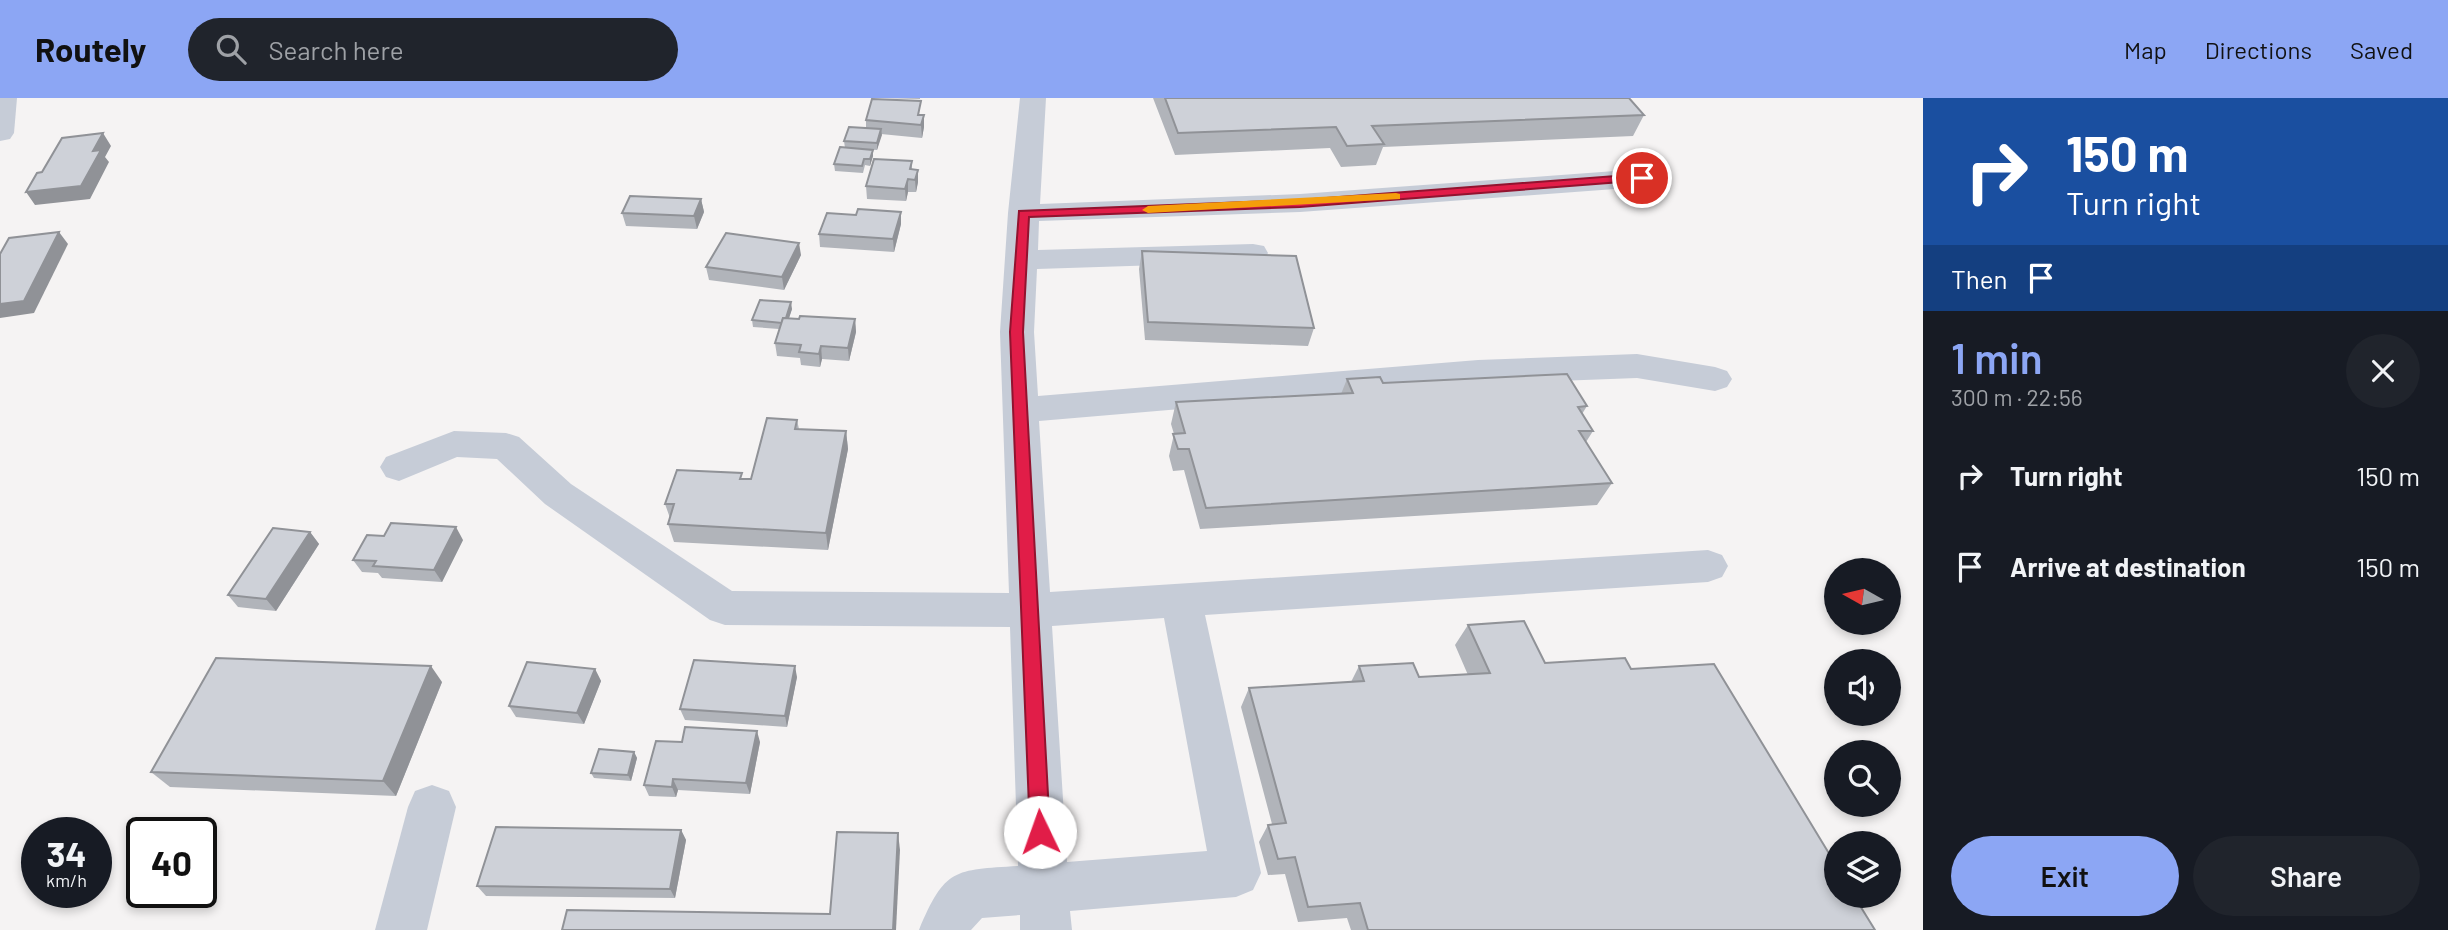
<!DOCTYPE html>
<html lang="en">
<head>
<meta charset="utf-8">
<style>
  :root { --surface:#171b24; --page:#20242c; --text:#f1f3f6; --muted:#9ea1a6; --accent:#8ca6f4 }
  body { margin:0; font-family:Barlow,sans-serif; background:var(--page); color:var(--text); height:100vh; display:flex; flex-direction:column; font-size:26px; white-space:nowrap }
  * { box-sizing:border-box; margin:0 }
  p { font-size:23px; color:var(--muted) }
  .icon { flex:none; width:38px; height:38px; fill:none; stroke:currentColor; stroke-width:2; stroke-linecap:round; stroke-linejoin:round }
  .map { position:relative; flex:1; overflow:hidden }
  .drawer { display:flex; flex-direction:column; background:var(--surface); width:525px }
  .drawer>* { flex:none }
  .hud { background:#1a4fa0; color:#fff; overflow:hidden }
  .needle { width:46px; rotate:278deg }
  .fabs { position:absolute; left:1824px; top:460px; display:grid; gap:14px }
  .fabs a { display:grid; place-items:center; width:77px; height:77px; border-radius:50%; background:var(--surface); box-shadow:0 4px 10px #0003; font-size:35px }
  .speed { position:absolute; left:21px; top:719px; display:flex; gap:14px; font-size:35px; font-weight:700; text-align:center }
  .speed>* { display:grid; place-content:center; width:91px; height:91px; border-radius:50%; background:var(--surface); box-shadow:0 4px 10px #0003; line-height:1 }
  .speed small { font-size:18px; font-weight:400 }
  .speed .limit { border:4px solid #111; border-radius:10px; background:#fff; color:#111 }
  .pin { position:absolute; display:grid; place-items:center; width:60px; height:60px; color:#fff; margin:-30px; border:4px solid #fff; border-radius:50%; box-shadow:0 2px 7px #0007 }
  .me { position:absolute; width:77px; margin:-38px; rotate:357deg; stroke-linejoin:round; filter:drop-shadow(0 0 5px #0008) }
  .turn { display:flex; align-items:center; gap:24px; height:147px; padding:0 28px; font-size:32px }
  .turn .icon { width:91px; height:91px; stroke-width:2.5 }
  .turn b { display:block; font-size:49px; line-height:60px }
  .then { display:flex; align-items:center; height:66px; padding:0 28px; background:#0003; gap:14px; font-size:26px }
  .round { display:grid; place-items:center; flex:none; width:74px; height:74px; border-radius:37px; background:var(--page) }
  .overview { display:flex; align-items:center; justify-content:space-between; height:119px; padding:0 28px }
  h1 { font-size:42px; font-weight:600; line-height:52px; color:var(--accent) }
  .button { display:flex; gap:14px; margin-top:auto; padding:14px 28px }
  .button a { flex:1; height:80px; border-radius:42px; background:var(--accent); color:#111; font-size:28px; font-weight:600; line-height:80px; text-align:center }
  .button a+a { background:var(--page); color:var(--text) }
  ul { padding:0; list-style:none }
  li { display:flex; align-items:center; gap:21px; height:91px; padding:0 28px }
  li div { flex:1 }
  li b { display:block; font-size:26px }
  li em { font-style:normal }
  header { display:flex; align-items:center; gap:42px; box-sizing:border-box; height:98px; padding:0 35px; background:var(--accent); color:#111 }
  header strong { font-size:33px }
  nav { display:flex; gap:38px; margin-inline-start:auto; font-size:24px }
  .search { width:490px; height:63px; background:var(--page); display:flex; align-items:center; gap:18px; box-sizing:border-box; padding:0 24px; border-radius:38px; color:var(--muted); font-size:26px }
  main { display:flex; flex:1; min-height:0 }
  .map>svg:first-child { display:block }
</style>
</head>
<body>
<header>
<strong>Routely</strong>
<div class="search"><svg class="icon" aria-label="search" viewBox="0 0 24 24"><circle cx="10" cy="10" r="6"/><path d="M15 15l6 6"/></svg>Search here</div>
<nav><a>Map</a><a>Directions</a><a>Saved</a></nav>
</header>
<main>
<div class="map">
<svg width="1923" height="832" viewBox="0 0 1923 832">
  <rect width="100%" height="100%" fill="#f5f3f3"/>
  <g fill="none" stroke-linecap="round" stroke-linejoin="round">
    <g fill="#c6ccd7" fill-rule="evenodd">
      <path d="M0,0h17l-3,35 -4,6 -10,2z"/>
      <path d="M1020,0h26l-6,106 260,-10 342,-25 10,3 4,6 -4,6 -10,3 -342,25 -261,9 -1,29 215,-6 11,2 4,7 -4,7 -11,2 -216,7 -3,63 4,64 440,-36 159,-6 78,13 12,4 5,8 -5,8 -12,4 -78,-13 -159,6 -439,37 11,171 658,-42 14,5 6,11 -6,11 -14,5 -503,33 56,258 -8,17 -17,7 -166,14 2,19h-52v-15l-38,3 -11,12h-52c26,-62 35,-60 99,-64l-8,-239 -285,-2 -15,-5 -165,-116 -48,-45 -40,-2 -58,24 -13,-4 -6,-10 6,-10 68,-26 52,2 13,4 52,47 161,107 277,2 -9,-261 8,-119zM1164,520l43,233 -140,11 -15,-236z"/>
      <path d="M432,687l17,6 7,16 -29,123h-52l33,-123 7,-16z"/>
    </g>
  </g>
  <g fill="#b1b4ba">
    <path d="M882,0h38v1z"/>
    <path d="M1153,0h476l15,17 -11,21 -250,11 -7,18 -35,2 -11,-19 -155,7z"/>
    <path d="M921,17l3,12 -2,11 -41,-4 -4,16 -22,-2 18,8 -3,10 -5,-1 -2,8 -28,-2 -1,-7 11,-16 -1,-7 22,-13v-8z"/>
    <path d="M912,63v8l6,13 -2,10h-8l-2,9 -39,-2 -1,-13z"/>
    <path d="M701,101l3,13 -7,17 -71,-3 -4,-13z"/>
    <path d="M856,117l45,9 -7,28 -74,-5 -1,-13z"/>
    <path d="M1142,153l172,77 -6,18 -163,-6 -6,-71z"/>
    <path d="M801,157l-17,35 -75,-10 -3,-13z"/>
    <path d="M792,211l-3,9 66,1 1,13 -7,29 -27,-2 -2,8 -19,-2 -1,-7 -23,-2 -2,-13 4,-14 -26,-2 -1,-7z"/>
    <path d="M1347,281l240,27 -5,8 11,17 -7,11 26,41 -15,22 -397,24 -16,-59 -11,1 -4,-15 5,-22 -3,-10 5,-22 165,-8z"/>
    <path d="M797,322l2,9 47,2 2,18 -20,101 -154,-8 -6,-18 2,-6 -5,-14 78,-25h8z"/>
    <path d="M310,434l9,12 -43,67 -38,-4 -10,-12z"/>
    <path d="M463,442l-21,42 -60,-4 -4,-5 -16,-1 -9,-12z"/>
    <path d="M1468,527l77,38 86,6 244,261h-524l-4,-12 -49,4 -13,-48 -17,1 -9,-33 9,-17 4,-1 -31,-117 8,-19 102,-6 8,-16 60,11 49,-2 -13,-30z"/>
    <path d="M595,571l6,12 -17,43 -68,-7 -7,-11z"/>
    <path d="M797,579l-10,50 -102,-7 -5,-11z"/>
    <path d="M442,584l-46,114 -226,-9 -19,-15z"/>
    <path d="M682,644h78l-10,52 -72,-4 -2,7 -27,-1 -5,-11z"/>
    <path d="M634,654l3,6 -6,23 -37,-3 -3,-5z"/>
    <path d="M681,732l5,10 -11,58 -189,-2 -9,-10z"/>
  </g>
  <g fill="#909297">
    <path d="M924,17v12l-2,11 -1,-13z"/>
    <path d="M881,31l1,6 -5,15v-7z"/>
    <path d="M103,35l8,13 -6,11 4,5 -19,37 -55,6 -9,-13 67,-41z"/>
    <path d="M873,52v6l-3,10v-7z"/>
    <path d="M918,72v12l-2,10 -1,-12z"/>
    <path d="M908,81v13l-2,9 -1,-12z"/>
    <path d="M701,101l3,13 -7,17 -3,-13z"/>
    <path d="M901,114v12l-7,28 -1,-13z"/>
    <path d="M59,134l9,12 -34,69 -34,5v-14z"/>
    <path d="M799,145l2,12 -17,35 -2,-13z"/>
    <path d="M791,204l1,7 -7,21 -1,-7z"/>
    <path d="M855,221l1,13 -7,29 -1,-13z"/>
    <path d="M821,248l1,13 -2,8 -1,-13z"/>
    <path d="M846,333l2,18 -20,101 -2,-17z"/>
    <path d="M456,429l7,13 -21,42 -8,-12z"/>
    <path d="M310,434l9,12 -43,67 -10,-12z"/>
    <path d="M431,568l11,16 -46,114 -13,-15z"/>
    <path d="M795,568l2,11 -10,50 -2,-11z"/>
    <path d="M595,571l6,12 -17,43 -7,-11z"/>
    <path d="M757,633l3,11 -10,52 -4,-11z"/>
    <path d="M634,654l3,6 -6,23 -3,-6z"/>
    <path d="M673,681l5,11 -2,7 -4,-10z"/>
    <path d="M681,732l5,10 -11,58 -5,-9z"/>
    <path d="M898,735l2,17 -4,80h-3z"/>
  </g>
  <g fill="#ced1d8" stroke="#909297" stroke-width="2">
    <path d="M1165,0h464l15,17 -272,11 12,18 -37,2 -11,-19 -158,6z"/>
    <path d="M872,1l49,2 -3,14h6l-3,10 -55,-5z"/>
    <path d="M849,29l32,2 -4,14 -33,-2z"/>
    <path d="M103,35l-10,18 8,-1 -20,36 -55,6 11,-19 5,-1 20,-34z"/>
    <path d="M840,49l33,3 -3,9h-6l-2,7 -28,-2z"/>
    <path d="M874,61l38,2 -2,8 8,1 -3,10 -7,-1 -3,10 -39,-3z"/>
    <path d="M630,98l71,3 -7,17 -72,-3z"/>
    <path d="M858,111l43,3 -8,27 -74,-5 8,-21 29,2z"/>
    <path d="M59,134l-35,69 -24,3v-50l9,-16z"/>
    <path d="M726,135l73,10 -17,34 -76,-10z"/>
    <path d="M1142,153l154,5 18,72 -166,-6z"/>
    <path d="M760,202l31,2 -5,16h-3l-1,5 -30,-3z"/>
    <path d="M800,218l55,3 -7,29 -27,-2 -2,8 -20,-2 2,-7 -26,-2 8,-25 16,1z"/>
    <path d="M1567,276l20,32 -9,1 15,24h-14l33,52 -406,25 -17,-59h-11l-5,-15 12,-1 -9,-31 177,-9 -6,-14 33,-2 3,6z"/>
    <path d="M767,320l30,2 -2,9 51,2 -20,102 -158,-9 6,-20h-9l12,-34 65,3 -2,6h11z"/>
    <path d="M391,425l65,4 -22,43 -61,-4 3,-5 -23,-1 14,-25 17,1z"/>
    <path d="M273,430l37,4 -44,67 -38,-4z"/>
    <path d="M1524,523l21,42 80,-5 6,11 83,-5 122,201v31h18l21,34h-507l-8,-27 -52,4 -13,-50 -17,2 -10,-34 18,-2 -37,-135 115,-7 -5,-15 54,-3 6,14 71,-4 -22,-48z"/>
    <path d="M216,560l215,8 -48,115 -232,-9z"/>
    <path d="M694,562l101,6 -10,50 -105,-7z"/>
    <path d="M527,564l68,7 -18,44 -68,-7z"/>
    <path d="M685,629l72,4 -11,52 -73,-4 -1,8 -28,-2 12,-44 26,1z"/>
    <path d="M599,651l35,3 -6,23 -37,-2z"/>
    <path d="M496,729l185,3 -11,59 -193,-3z"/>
    <path d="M837,734l61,1 -5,97h-331l5,-20 263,4z"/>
  </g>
  <path fill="#e11d48" stroke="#92132f" stroke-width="2" d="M1642,76l6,4 -1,2 -347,27 -271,10 -6,115 27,500 -3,7 -7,3 -7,-3 -3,-7 -20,-500 9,-121 281,-11z"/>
  <path fill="#f59e0b" d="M1396,95l4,1v5l-252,14 -6,-3 6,-4z"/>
</svg>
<div class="fabs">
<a><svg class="needle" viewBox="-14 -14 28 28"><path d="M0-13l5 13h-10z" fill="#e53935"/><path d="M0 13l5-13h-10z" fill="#9ea1a6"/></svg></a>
<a><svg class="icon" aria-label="sound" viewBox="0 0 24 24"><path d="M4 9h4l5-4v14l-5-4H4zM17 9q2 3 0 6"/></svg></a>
<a><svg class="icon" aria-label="search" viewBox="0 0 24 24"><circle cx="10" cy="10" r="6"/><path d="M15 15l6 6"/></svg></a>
<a><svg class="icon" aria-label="layers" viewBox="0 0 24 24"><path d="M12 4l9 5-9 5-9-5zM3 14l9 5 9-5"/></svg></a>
</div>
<div class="speed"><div>34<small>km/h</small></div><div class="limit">40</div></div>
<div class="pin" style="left:1642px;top:80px;background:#d93025"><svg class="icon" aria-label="arrive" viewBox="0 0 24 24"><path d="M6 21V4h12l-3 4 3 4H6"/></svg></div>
<svg class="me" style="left:1040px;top:734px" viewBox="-20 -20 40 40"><circle r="19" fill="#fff"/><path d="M0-13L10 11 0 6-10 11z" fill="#e11d48"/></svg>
</div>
<section class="drawer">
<div class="hud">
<div class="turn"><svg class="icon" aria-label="right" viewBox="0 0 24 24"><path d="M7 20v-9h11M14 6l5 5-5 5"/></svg><div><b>150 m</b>Turn right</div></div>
<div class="then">Then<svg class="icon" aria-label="arrive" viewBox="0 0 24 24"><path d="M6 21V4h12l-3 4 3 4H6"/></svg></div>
</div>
<div class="overview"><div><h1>1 min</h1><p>300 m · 22:56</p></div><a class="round"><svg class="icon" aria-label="close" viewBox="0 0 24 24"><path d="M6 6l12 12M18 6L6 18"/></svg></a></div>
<ul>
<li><svg class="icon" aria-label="right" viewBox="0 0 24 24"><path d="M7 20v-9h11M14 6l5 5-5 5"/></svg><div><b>Turn right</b></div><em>150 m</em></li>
<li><svg class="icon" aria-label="arrive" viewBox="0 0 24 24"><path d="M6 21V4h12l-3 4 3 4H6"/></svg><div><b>Arrive at destination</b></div><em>150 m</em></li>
</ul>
<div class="button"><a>Exit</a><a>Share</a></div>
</section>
</main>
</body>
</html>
